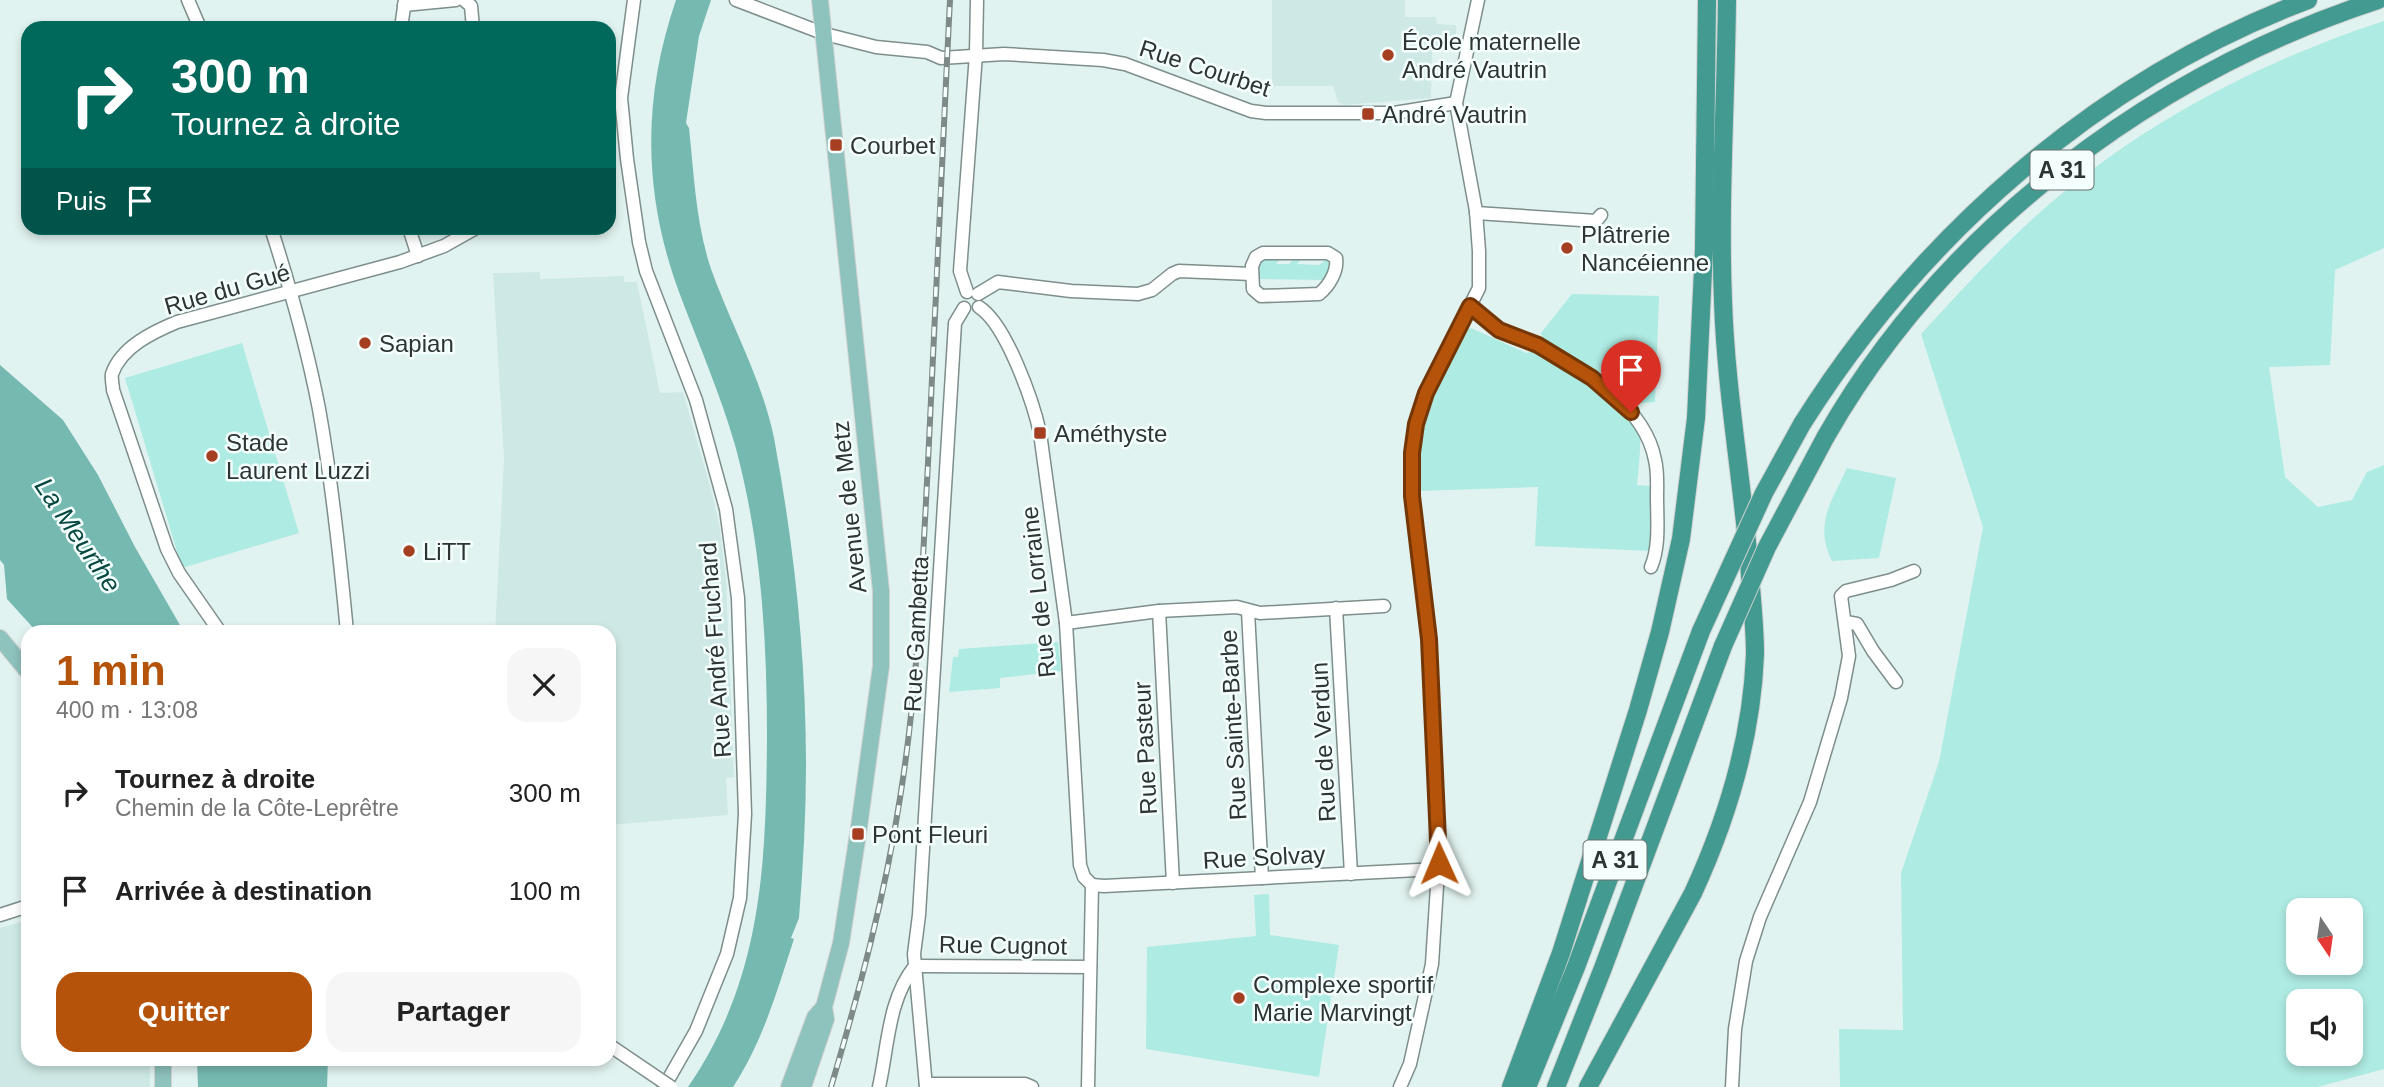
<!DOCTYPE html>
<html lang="fr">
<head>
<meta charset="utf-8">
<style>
  :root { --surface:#fff; --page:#f6f6f6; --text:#222; --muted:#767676; --accent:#b45309 }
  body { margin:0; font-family:Arial,sans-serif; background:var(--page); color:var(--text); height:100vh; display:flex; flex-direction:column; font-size:26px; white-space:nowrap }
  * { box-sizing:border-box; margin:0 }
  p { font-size:23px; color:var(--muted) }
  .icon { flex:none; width:38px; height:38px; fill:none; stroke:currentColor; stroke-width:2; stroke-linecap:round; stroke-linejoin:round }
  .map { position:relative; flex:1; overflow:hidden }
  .sheet { position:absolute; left:21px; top:625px; width:595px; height:441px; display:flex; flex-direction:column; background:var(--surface); border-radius:21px; box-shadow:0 4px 10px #0003 }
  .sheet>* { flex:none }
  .top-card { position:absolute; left:21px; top:21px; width:595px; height:214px; border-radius:21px; box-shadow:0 4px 10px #0003; background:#00695c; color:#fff; overflow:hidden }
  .needle { width:46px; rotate:167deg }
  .tools { position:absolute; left:2286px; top:898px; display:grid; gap:14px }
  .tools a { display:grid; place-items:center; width:77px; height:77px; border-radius:14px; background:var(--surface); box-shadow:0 4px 10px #0003; font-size:35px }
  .pin { position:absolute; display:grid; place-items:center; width:60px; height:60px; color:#fff; margin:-72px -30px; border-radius:50% 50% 50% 0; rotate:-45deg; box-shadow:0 0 7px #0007 }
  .pin .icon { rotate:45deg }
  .me { position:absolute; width:77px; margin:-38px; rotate:359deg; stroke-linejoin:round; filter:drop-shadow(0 0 5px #0008) }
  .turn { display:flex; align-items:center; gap:24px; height:147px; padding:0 35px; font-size:32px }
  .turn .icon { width:91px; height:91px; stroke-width:2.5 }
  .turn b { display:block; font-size:49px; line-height:60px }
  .then { display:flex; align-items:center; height:66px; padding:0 35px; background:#0003; gap:14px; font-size:26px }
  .round { display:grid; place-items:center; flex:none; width:74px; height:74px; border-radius:21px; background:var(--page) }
  .headline { display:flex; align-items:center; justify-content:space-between; height:119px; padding:0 35px }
  h1 { font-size:42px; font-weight:600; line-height:52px; color:var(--accent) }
  .action { display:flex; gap:14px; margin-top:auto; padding:14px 35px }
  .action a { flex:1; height:80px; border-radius:21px; background:var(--accent); color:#fff; font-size:28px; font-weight:600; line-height:80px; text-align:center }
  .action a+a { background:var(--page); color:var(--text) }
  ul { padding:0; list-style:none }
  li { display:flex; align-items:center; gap:21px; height:98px; padding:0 35px }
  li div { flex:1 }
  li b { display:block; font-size:26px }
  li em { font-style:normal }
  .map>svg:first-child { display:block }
</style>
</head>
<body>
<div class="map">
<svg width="2384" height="1087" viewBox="0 0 2384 1087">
  <rect width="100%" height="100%" fill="#e1f3f0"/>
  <g fill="#cee9e5">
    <path d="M1272,0h133v17h31l1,7 19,1v25h-24l-1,48 -87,7 -6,-3 -5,-16h-61z"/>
    <path d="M540,272v7l84,-3v6h13l23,111 23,-1 27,94 9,37 7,56 8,198 -8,1 2,37 -119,10v-193h-114l9,-173 -11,-186z"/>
    <path d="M28,920v139h122v28h-150v-159z"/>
  </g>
  <g fill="#aeebe2" fill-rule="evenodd">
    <path d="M2384,21v227l-49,22 -5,95 -61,2 16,110 33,30 34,-7 15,-28 17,-7v604l-66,18h-478l-1,-58 64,1 -2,-157 38,-111 44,-235 -62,-193c38,-41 75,-82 116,-119 99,-89 221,-153 347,-194zM2298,910h52v52h-52zM2298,1001h52v53h-52z"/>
    <path d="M1282,257l-6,7h13l7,-7 7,1 -6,6 22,1 9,-7 5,2 -6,20 -70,-1 1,-20z"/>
    <path d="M1572,294l87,2 -4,106 -23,2c-26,-26 -56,-44 -88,-62l-3,-9z"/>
    <path d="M1471,328l55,25 11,-2 51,30 2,6c14,4 45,32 49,46 3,8 -1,41 -2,52l14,1 2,26 -1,39 -117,-5 3,-59 -121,4c-3,-67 16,-103 46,-160z"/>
    <path d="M242,343l57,190 -117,35 -57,-190z"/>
    <path d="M1847,468l49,10 -17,80 -47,3c-18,-37 -1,-58 15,-93z"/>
    <path d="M1058,642l3,29 -61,7v10l-51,4 4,-35h5l1,-8z"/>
    <path d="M1269,894l1,41 69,10 -20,132 -173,-28 1,-102 109,-11 -2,-41z"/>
  </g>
  <g fill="#76b9b1">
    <path d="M676,0h35l-12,36 -13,87 3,5c5,47 7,96 22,141 20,56 51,110 63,169 20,107 32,217 32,327 0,51 -3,102 -7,153l-8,20 3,1c-17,52 -31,102 -61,148h-45c75,-109 78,-224 79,-351 0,-98 -6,-196 -32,-291 -15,-52 -37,-102 -56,-153 -36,-98 -37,-193 -3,-292z"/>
    <path d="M0,365l63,55 35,55 37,72 49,85h-147l-30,-33 -3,-34 -4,-5z"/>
    <path d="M197,1059h131l-1,28h-129z"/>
  </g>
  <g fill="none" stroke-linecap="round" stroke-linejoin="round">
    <g stroke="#7d8e8b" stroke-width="15">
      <g id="minor">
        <path d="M188,0l12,28"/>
        <path d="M464,0l7,6 2,22"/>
        <path d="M634,0l-13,98 6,61 12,83 7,29 50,129 30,109 12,89 7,216 -5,84 -13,56 -31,77 -32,56"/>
        <path d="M736,0l89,34 51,13 51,5 14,6 63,-4 99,6 22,4 126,47 15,2h128l62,-10"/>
        <path d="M404,5l52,-5"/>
        <path d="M401,28l4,-28"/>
        <path d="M1476,213l120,8 5,-6"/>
        <path d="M271,228c19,59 36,119 48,181 13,73 21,148 28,223"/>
        <path d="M409,228l9,28"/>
        <path d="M1263,253h65l8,5c2,13 -7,28 -17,36l-58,2 -8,-7 -1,-23 4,-9z"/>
        <path d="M967,292l-7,-21 16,-217 1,-54"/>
        <path d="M978,294l20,-12 73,9 67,3 14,-4 20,-16 7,-3 73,3"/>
        <path d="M1470,306c10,8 18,17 29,24 13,7 28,10 40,16 45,23 106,60 116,114 3,12 2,25 2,37 0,22 3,49 -6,70"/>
        <path d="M979,307c27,17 54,94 61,126l26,190 14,242 4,12 8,8"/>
        <path d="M1336,608l15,266"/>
        <path d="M1159,611l14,272"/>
        <path d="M1248,611l14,267"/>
        <path d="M1846,622l11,2 16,27 23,31"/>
        <path d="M1066,623l93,-12 78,-4 23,6 124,-7"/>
        <path d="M220,632l-41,-59 -12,-24 -54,-159c0,-5 -2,-11 -1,-16 9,-27 41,-42 65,-52l223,-60 44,-16 32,-18"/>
        <path d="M1092,885l12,1 334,-17"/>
        <path d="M0,915l28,-9"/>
        <path d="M915,966l175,1"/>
        <path d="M926,1084h99l7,3"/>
        <path d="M879,1087c9,-40 9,-88 36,-121"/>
        <path d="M926,1087l-12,-133 5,-39 36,-592 9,-15"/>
        <path d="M1088,1087l4,-202"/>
        <path d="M1400,1087l10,-23 22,-100 7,-109 -10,-216 -17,-143v-43l4,-30 10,-30 53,-105v-37l-3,-40 -20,-108 22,-103"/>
        <path d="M1732,1087l3,-58 11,-68 14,-44 50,-115 31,-104 8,-42 -8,-60 5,-5 45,-11 23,-9"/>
      </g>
    </g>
    <g stroke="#d1d2d2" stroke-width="18">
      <g id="major">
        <path d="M0,638l28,34"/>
        <path d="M163,1087v-28"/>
        <path d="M789,1087l26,-70 9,-10"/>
        <path d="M803,1087l23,-68 -2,-12 17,-64 17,-109 23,-168v-75l-61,-591"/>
      </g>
    </g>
    <g stroke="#d1d2d2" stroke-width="20">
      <g id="highway">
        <path d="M1802,424c119,-189 296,-345 506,-424"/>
        <path d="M1825,438c118,-208 327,-364 553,-438"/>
        <path d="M1511,1087l50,-134 77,-243 22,-78 21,-93 15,-121 8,-169 3,-249"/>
        <path d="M1527,1087l49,-120 125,-336"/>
        <path d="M1556,1087l47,-119 120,-322"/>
        <path d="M1588,1087l105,-194c35,-76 59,-155 62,-239 0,-26 -3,-53 -5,-79 -7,-92 -24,-182 -27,-274 -4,-100 3,-201 4,-301"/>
      </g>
    </g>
    <use href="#minor" stroke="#fff" stroke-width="12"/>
    <use href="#major" stroke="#8ec2bc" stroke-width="16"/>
    <use href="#highway" stroke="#429a90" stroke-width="18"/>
    <g stroke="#7e8a88" stroke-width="6">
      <path id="rail" d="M831,1087c28,-95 54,-191 69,-289 18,-111 22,-224 28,-335 7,-155 14,-309 22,-463"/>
    </g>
    <use href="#rail" stroke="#f4fffd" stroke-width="3.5" stroke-dasharray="10" stroke-linecap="butt"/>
    <g stroke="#7d8e8b" stroke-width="15" stroke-linecap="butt">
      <path id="minor-bridge" d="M609,1045l62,42"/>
    </g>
    <g stroke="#d1d2d2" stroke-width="20" stroke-linecap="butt">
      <g id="highway-bridge">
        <path d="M1701,631l63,-138 38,-69"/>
        <path d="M1723,646l44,-99 58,-109"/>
      </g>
    </g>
    <use href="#minor-bridge" stroke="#fff" stroke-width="12"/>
    <use href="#highway-bridge" stroke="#429a90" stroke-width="18"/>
  </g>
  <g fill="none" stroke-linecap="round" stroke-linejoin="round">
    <g stroke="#753606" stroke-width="18">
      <path id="route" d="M1439,863l-10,-224 -17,-143v-43l4,-29 10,-31 44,-87 29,24 39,15 54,33 39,34"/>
    </g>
    <use href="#route" stroke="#b45309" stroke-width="12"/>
  </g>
  <g fill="#a63e22" stroke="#f4fffd" stroke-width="2.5">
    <circle cx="1388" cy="55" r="7"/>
    <rect x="1361" y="107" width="14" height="14" rx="3.5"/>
    <rect x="829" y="138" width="14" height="14" rx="3.5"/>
    <circle cx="1567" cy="248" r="7"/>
    <circle cx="365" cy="343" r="7"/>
    <rect x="1033" y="426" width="14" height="14" rx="3.5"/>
    <circle cx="212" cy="456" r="7"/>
    <circle cx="409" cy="551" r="7"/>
    <rect x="851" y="827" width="14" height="14" rx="3.5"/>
    <circle cx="1239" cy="998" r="7"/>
  </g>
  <g text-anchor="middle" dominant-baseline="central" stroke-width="5" stroke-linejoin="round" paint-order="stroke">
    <g fill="#f4fffd" stroke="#697170" stroke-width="2">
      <rect x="2030.5" y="150.5" width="63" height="39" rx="5"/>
      <rect x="1583.5" y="840.5" width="63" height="39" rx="5"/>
    </g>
    <g font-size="23" font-weight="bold" fill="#2d3433">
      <text x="2062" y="170">A 31</text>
      <text x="1615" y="860">A 31</text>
    </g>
    <g font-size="24" fill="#2d3433" stroke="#f4fffd" text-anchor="start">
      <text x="1402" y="41">École maternelle<tspan x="1402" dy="28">André Vautrin</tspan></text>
      <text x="1382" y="114">André Vautrin</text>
      <text x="850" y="145">Courbet</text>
      <text x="1581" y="234">Plâtrerie<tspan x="1581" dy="28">Nancéienne</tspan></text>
      <text x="379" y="343">Sapian</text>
      <text x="1054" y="433">Améthyste</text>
      <text x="226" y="442">Stade<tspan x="226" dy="28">Laurent Luzzi</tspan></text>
      <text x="423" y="551">LiTT</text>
      <text x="872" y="834">Pont Fleuri</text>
      <text x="1253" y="984">Complexe sportif<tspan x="1253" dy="28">Marie Marvingt</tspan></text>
    </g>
    <g font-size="24" fill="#2d3433" stroke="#f4fffd">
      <text transform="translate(1205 68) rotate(18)">Rue Courbet</text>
      <text transform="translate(227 289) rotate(-16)">Rue du Gué</text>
      <text transform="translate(849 507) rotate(-96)">Avenue de Metz</text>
      <text transform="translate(1038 592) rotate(-96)">Rue de Lorraine</text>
      <text transform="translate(916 634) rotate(-87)">Rue Gambetta</text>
      <text transform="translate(715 650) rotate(-94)">Rue André Fruchard</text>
      <text transform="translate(1233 725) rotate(-93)">Rue Sainte-Barbe</text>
      <text transform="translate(1323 742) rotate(-93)">Rue de Verdun</text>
      <text transform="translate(1145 748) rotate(-93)">Rue Pasteur</text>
      <text transform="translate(1264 857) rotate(-3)">Rue Solvay</text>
      <text transform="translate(1003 945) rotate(1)">Rue Cugnot</text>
    </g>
    <g font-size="26" font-style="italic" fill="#084842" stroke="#f4fffd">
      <text transform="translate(78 535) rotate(56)">La Meurthe</text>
    </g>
  </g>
</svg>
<div class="tools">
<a><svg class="needle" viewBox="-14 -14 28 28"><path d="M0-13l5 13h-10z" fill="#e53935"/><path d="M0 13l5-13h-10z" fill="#767676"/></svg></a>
<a><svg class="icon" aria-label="sound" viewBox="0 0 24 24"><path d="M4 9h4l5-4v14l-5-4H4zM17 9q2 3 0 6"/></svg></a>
</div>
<div class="pin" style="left:1631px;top:412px;background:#d93025"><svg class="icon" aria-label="arrive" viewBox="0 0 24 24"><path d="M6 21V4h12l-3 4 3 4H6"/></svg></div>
<svg class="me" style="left:1439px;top:863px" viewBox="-20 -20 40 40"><path d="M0-17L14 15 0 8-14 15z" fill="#b45309" stroke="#fff" stroke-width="4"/></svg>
<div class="top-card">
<div class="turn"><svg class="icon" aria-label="right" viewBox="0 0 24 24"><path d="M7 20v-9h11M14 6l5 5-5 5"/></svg><div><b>300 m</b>Tournez à droite</div></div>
<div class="then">Puis<svg class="icon" aria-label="arrive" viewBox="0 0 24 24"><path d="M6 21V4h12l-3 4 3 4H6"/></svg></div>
</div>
<section class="sheet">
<div class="headline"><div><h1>1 min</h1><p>400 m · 13:08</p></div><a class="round"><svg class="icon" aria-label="close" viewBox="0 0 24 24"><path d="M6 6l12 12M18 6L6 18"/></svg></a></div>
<ul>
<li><svg class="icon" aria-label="right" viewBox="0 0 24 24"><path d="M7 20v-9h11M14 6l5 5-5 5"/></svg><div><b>Tournez à droite</b><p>Chemin de la Côte-Leprêtre</p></div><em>300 m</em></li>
<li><svg class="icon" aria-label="arrive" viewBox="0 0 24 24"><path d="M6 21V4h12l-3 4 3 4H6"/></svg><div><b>Arrivée à destination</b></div><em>100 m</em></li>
</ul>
<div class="action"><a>Quitter</a><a>Partager</a></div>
</section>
</div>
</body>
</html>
